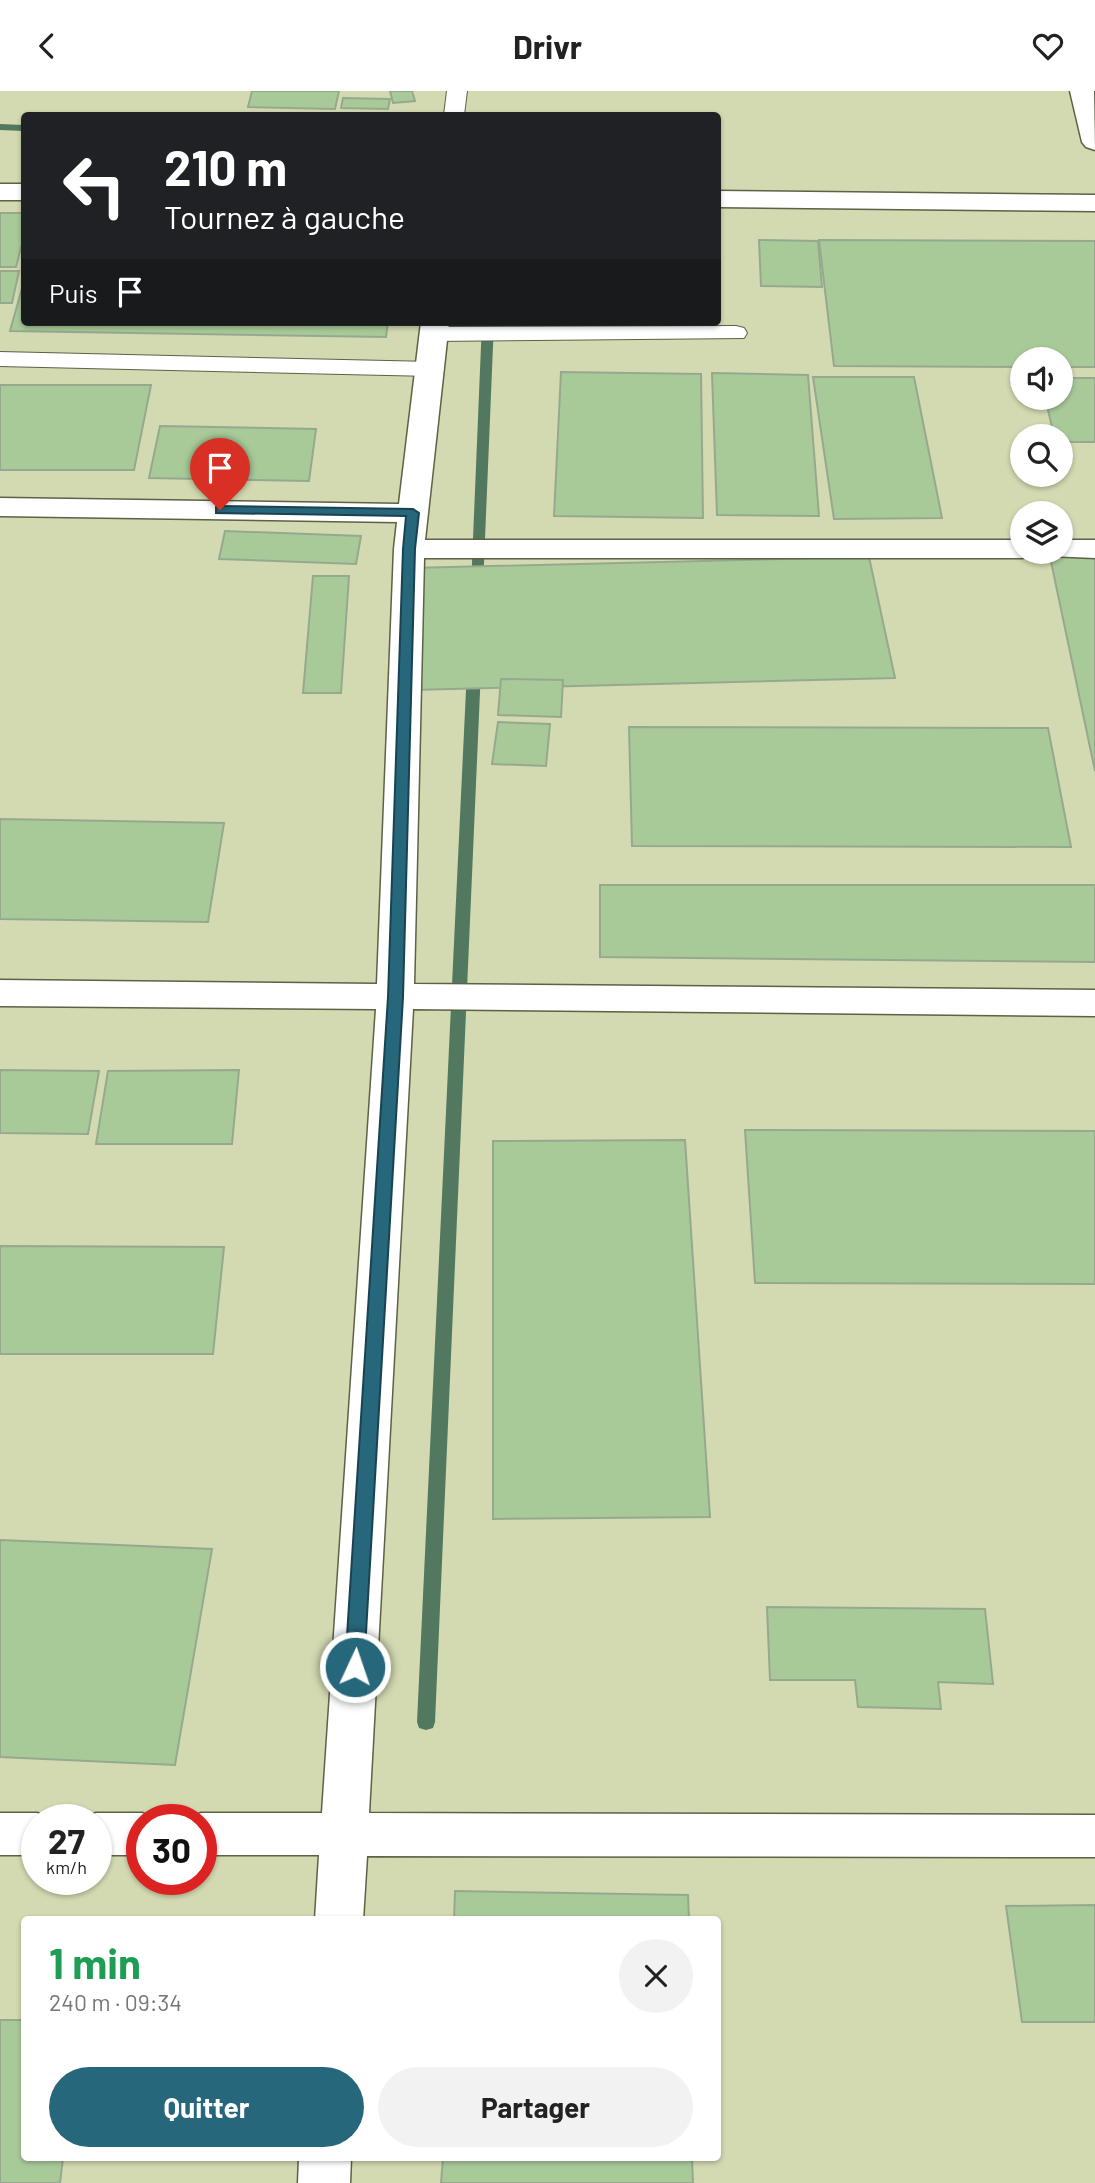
<!DOCTYPE html>
<html lang="fr">
<head>
<meta charset="utf-8">
<style>
  :root { --surface:#fff; --page:#f2f2f2; --text:#222; --muted:#767676; --accent:#26677b }
  body { margin:0; font-family:Barlow,sans-serif; background:var(--page); color:var(--text); height:100vh; display:flex; flex-direction:column; font-size:26px; white-space:nowrap }
  * { box-sizing:border-box; margin:0 }
  p { font-size:23px; color:var(--muted) }
  .icon { flex:none; width:38px; height:38px; fill:none; stroke:currentColor; stroke-width:2; stroke-linecap:round; stroke-linejoin:round }
  .map { position:relative; flex:1; overflow:hidden }
  .sheet { position:absolute; left:21px; top:1825px; width:700px; height:245px; display:flex; flex-direction:column; background:var(--surface); border-radius:7px; box-shadow:0 2px 5px #0004 }
  .sheet>* { flex:none }
  .hud { position:absolute; left:21px; top:21px; width:700px; height:214px; border-radius:7px; box-shadow:0 2px 5px #0004; background:#202124; color:#fff; overflow:hidden }
  .controls { position:absolute; left:1010px; top:256px; display:grid; gap:14px }
  .controls a { display:grid; place-items:center; width:63px; height:63px; border-radius:50%; background:var(--surface); box-shadow:0 2px 5px #0004; font-size:35px }
  .speed { position:absolute; left:21px; top:1713px; display:flex; gap:14px; font-size:35px; font-weight:700; text-align:center }
  .speed>* { display:grid; place-content:center; width:91px; height:91px; border-radius:50%; background:var(--surface); box-shadow:0 2px 5px #0004; line-height:1 }
  .speed small { font-size:18px; font-weight:400 }
  .speed .limit { border:10px solid #d22; background:#fff; color:#111 }
  .pin { position:absolute; display:grid; place-items:center; width:60px; height:60px; color:#fff; margin:-72px -30px; border-radius:50% 50% 50% 0; rotate:-45deg; box-shadow:0 0 7px #0007 }
  .pin .icon { rotate:45deg }
  .me { position:absolute; width:77px; margin:-38px; rotate:3deg; stroke-linejoin:round; filter:drop-shadow(0 0 5px #0008) }
  .turn { display:flex; align-items:center; gap:24px; height:147px; padding:0 28px; font-size:32px }
  .turn .icon { width:91px; height:91px; stroke-width:2.5 }
  .turn b { display:block; font-size:49px; line-height:60px }
  .then { display:flex; align-items:center; height:66px; padding:0 28px; background:#0003; gap:14px; font-size:26px }
  .round { display:grid; place-items:center; flex:none; width:74px; height:74px; border-radius:37px; background:var(--page) }
  .headline { display:flex; align-items:center; justify-content:space-between; height:119px; padding:0 28px }
  h1 { font-size:42px; font-weight:700; line-height:52px; color:#1e9e55 }
  .cta { display:flex; gap:14px; margin-top:auto; padding:14px 28px }
  .cta a { flex:1; height:80px; border-radius:42px; background:var(--accent); color:#fff; font-size:28px; font-weight:700; line-height:80px; text-align:center }
  .cta a+a { background:var(--page); color:var(--text) }
  header { display:flex; justify-content:space-between; align-items:center; height:91px; padding:0 28px; background:var(--surface); font-size:32px; font-weight:700 }
  .map>svg:first-child { display:block }
</style>
</head>
<body>
<header><svg class="icon" aria-label="back" viewBox="0 0 24 24"><path d="M15 5l-7 7 7 7"/></svg>Drivr<svg class="icon" aria-label="heart" viewBox="0 0 24 24"><path d="M12 20l-8-8c-3-5 5-10 8-4 3-6 11-1 8 4z"/></svg></header>
<div class="map">
<svg width="1095" height="2092" viewBox="0 0 1095 2092">
  <rect width="100%" height="100%" fill="#dde2c2"/>
  <path fill="#d3d9b1" fill-rule="evenodd" d="M0,0h1095v2092h-1095zM24,24h694v207h-694zM1022,268h38v38h-38zM1022,345h38v38h-38zM1022,422h38v38h-38zM37,1729h59v59h-59zM142,1729h59v59h-59zM24,1829h694v238h-694z"/>
  <g fill="none" stroke-linecap="round" stroke-linejoin="round">
    <g fill="#52795f" fill-rule="evenodd">
      <path d="M0,33l24,1v6l-24,-1z"/>
      <path d="M482,231h12l-11,265 -6,4 -6,-4z"/>
      <path d="M474,574l7,4 -46,1053 -2,6 -7,2 -7,-2 -2,-6 50,-1053z"/>
    </g>
  </g>
  <g fill="#a8ca99" stroke="#96a98e" stroke-width="2">
    <path d="M252,0h87l-4,18 -87,-2z"/>
    <path d="M390,0h22l3,10 -22,2z"/>
    <path d="M343,7l47,1 -2,10 -47,-1z"/>
    <path d="M0,122h24v23l-8,31h-16z"/>
    <path d="M759,149l59,1 4,46 -61,-1z"/>
    <path d="M819,149l276,1v126h-35v-8h-38v8l-188,-1z"/>
    <path d="M0,180h19l-7,32h-12z"/>
    <path d="M24,190v41h364l-2,15 -376,-6z"/>
    <path d="M471,231h84l-83,4z"/>
    <path d="M561,281l140,2 2,144 -149,-2z"/>
    <path d="M712,282l96,2 11,141 -102,-1z"/>
    <path d="M813,286h101l28,141 -108,1z"/>
    <path d="M1060,287h35v64h-35v-6h-6l-9,-39h15z"/>
    <path d="M0,294h151l-17,85h-134z"/>
    <path d="M160,335l156,3 -7,52 -160,-3z"/>
    <path d="M225,440l136,5 -5,28 -137,-5z"/>
    <path d="M1049,461l46,1v218z"/>
    <path d="M869,466l26,121 -482,12 -2,-122z"/>
    <path d="M313,485h36l-8,117h-38z"/>
    <path d="M501,588l62,1 -2,37 -63,-2z"/>
    <path d="M498,631l52,2 -4,42 -54,-2z"/>
    <path d="M629,636l419,1 23,119 -439,-1z"/>
    <path d="M0,728l224,4 -16,99 -208,-3z"/>
    <path d="M600,794h495v77l-495,-5z"/>
    <path d="M0,979l99,1 -11,63 -88,-1z"/>
    <path d="M239,979l-7,74h-136l12,-73z"/>
    <path d="M745,1039l350,1v153l-340,-1z"/>
    <path d="M685,1049l25,377 -217,2v-378z"/>
    <path d="M0,1155l224,1 -11,107h-213z"/>
    <path d="M0,1449l212,9 -37,216 -175,-8z"/>
    <path d="M767,1516l218,2 8,75 -55,-2 3,27 -83,-2 -3,-27h-85z"/>
    <path d="M455,1800l233,4 1,25h-235z"/>
    <path d="M1095,1814v117h-73l-16,-116z"/>
    <path d="M0,1929h24v138h39l-3,25h-60z"/>
    <path d="M443,2067h249l1,25h-252z"/>
  </g>
  <g fill="none" stroke-linecap="round" stroke-linejoin="round">
    <g stroke="#5d6145" stroke-width="2">
      <g id="lane">
        <path d="M447,0h20l-3,24h-20z"/>
        <path d="M736,235l8,2 3,5 -3,5 -310,3 -8,-2 -3,-5 3,-5 8,-2z"/>
        <path d="M0,261l432,10 8,2 4,5 -4,5 -8,2 -432,-10z"/>
      </g>
    </g>
    <g stroke="#5d6145" stroke-width="3">
      <g id="street">
        <path d="M1070,0h24l1,59 -9,-3 -4,-5z"/>
        <rect x="0" y="93" width="24" height="16"/>
        <path d="M718,100l377,4v16l-377,-4z"/>
        <path d="M421,231h28l-24,218h597v11h14l-3,5 -11,2h-598l-10,426 681,6v26l-682,-7 -44,804 726,2v42l-728,-1 -4,64h-48l4,-65h-118v-35h-17l17,-7h121l54,-804 -376,-3v-26l377,4 17,-435 3,-27 -397,-6v-18l399,6z"/>
        <path d="M1060,449h35v18l-46,-2 -3,-5h14z"/>
        <path d="M0,1722h37l17,6 -17,1v35h-37z"/>
        <path d="M96,1722h46l17,7h-17v35h-46v-35h-17z"/>
        <path d="M299,2067h52l-1,25h-52z"/>
      </g>
    </g>
    <use href="#lane" fill="#fff" fill-rule="evenodd"/>
    <use href="#street" fill="#fff" fill-rule="evenodd"/>
  </g>
  <path fill="#26677b" stroke="#194350" stroke-width="2" d="M220,415l193,3 6,4 -4,36 -12,448 -39,670 -3,6 -6,2 -7,-2 -3,-6 43,-670 15,-448 3,-33 -190,-3v-6z"/>
</svg>
<div class="controls">
<a><svg class="icon" aria-label="sound" viewBox="0 0 24 24"><path d="M4 9h4l5-4v14l-5-4H4zM17 9q2 3 0 6"/></svg></a>
<a><svg class="icon" aria-label="search" viewBox="0 0 24 24"><circle cx="10" cy="10" r="6"/><path d="M15 15l6 6"/></svg></a>
<a><svg class="icon" aria-label="layers" viewBox="0 0 24 24"><path d="M12 4l9 5-9 5-9-5zM3 14l9 5 9-5"/></svg></a>
</div>
<div class="speed"><div>27<small>km/h</small></div><div class="limit">30</div></div>
<div class="pin" style="left:220px;top:419px;background:#d93025"><svg class="icon" aria-label="arrive" viewBox="0 0 24 24"><path d="M6 21V4h12l-3 4 3 4H6"/></svg></div>
<svg class="me" style="left:355px;top:1576px" viewBox="-20 -20 40 40"><circle r="17" fill="#26677b" stroke="#fff" stroke-width="3"/><path d="M0-11L8 9 0 5-8 9z" fill="#fff"/></svg>
<div class="hud">
<div class="turn"><svg class="icon" aria-label="left" viewBox="0 0 24 24"><path d="M17 20v-9H6M10 6l-5 5 5 5"/></svg><div><b>210 m</b>Tournez à gauche</div></div>
<div class="then">Puis<svg class="icon" aria-label="arrive" viewBox="0 0 24 24"><path d="M6 21V4h12l-3 4 3 4H6"/></svg></div>
</div>
<section class="sheet">
<div class="headline"><div><h1>1 min</h1><p>240 m · 09:34</p></div><a class="round"><svg class="icon" aria-label="close" viewBox="0 0 24 24"><path d="M6 6l12 12M18 6L6 18"/></svg></a></div>
<div class="cta"><a>Quitter</a><a>Partager</a></div>
</section>
</div>
</body>
</html>
